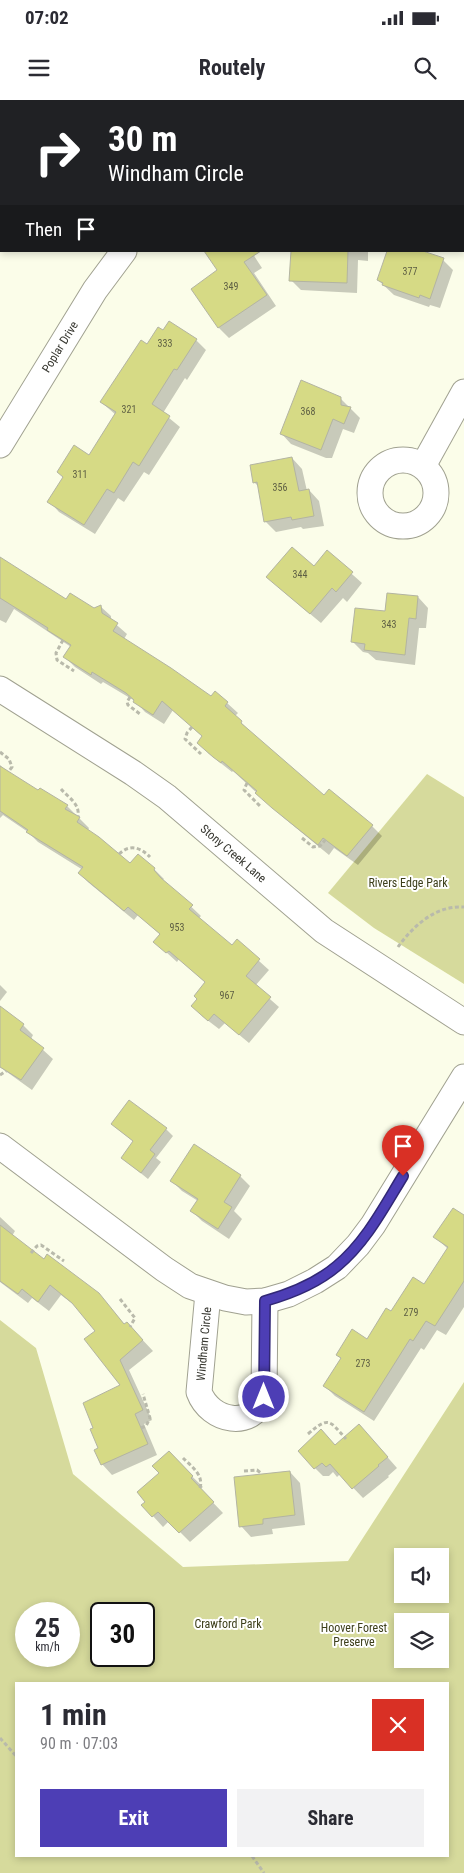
<!DOCTYPE html>
<html lang="en">
<head>
<meta charset="utf-8">
<style>
  :root { --surface:#fff; --page:#f2f2f3; --text:#2b2b33; --muted:#7c7c81; --accent:#4d3eb5 }
  body { margin:0; font-family:"Roboto Condensed",sans-serif; background:var(--page); color:var(--text); height:100vh; display:flex; flex-direction:column; font-size:19px; white-space:nowrap }
  * { box-sizing:border-box; margin:0 }
  p { font-size:16px; color:var(--muted) }
  .icon { flex:none; width:28px; height:28px; fill:none; stroke:currentColor; stroke-width:2; stroke-linecap:round; stroke-linejoin:round }
  .map { position:relative; flex:1; overflow:hidden }
  .details { position:absolute; left:15px; top:1582px; width:434px; height:175px; display:flex; flex-direction:column; background:var(--surface); border-radius:0px; box-shadow:0 2px 8px #0003 }
  .details>* { flex:none }
  .guide { position:absolute; left:0px; top:0px; width:465px; height:152px; box-shadow:0 2px 8px #0003; background:#202124; color:#fff; overflow:hidden }
  .controls { position:absolute; left:394px; top:1448px; display:grid; gap:10px }
  .controls a { display:grid; place-items:center; width:55px; height:55px; border-radius:0px; background:var(--surface); box-shadow:0 2px 8px #0003; font-size:25px }
  .speed { position:absolute; left:15px; top:1502px; display:flex; gap:10px; font-size:25px; font-weight:700; text-align:center }
  .speed>* { display:grid; place-content:center; width:65px; height:65px; border-radius:50%; background:var(--surface); box-shadow:0 2px 8px #0003; line-height:1 }
  .speed small { font-size:12px; font-weight:400 }
  .speed .limit { border:2px solid #111; border-radius:8px; background:#fff; color:#111 }
  .pin { position:absolute; display:grid; place-items:center; width:42px; height:42px; color:#fff; margin:-51px -21px; border-radius:50% 50% 50% 0; rotate:-45deg; box-shadow:0 0 5px #0007 }
  .pin .icon { rotate:45deg }
  .me { position:absolute; width:55px; margin:-28px; rotate:0deg; stroke-linejoin:round; filter:drop-shadow(0 0 4px #0008) }
  .turn { display:flex; align-items:center; gap:18px; height:105px; padding:0 25px; font-size:22px }
  .turn .icon { width:65px; height:65px; stroke-width:2.5 }
  .turn b { display:block; font-size:35px; line-height:42px }
  .then { display:flex; align-items:center; height:48px; padding:0 25px; background:#0003; gap:10px; font-size:19px }
  .round { display:grid; place-items:center; flex:none; width:52px; height:52px; border-radius:0px; background:var(--page) }
  .overview { display:flex; align-items:center; justify-content:space-between; height:85px; padding:0 25px }
  h1 { font-size:30px; font-weight:700; line-height:38px }
  .primary-button { display:flex; gap:10px; margin-top:auto; padding:10px 25px }
  .primary-button a { flex:1; height:58px; border-radius:0px; background:var(--accent); color:#fff; font-size:20px; font-weight:700; line-height:58px; text-align:center }
  .primary-button a+a { background:var(--page); color:var(--text) }
  .status { display:flex; justify-content:space-between; align-items:center; height:35px; padding:0 25px; background:var(--surface); direction:ltr }
  .status svg { height:14px; fill:currentColor }
  header { display:flex; justify-content:space-between; align-items:center; height:65px; padding:0 25px; background:var(--surface); font-size:22px; font-weight:700 }
  .map>svg:first-child { display:block }
</style>
</head>
<body>
<div class="status"><b>07:02</b><svg viewBox="0 0 49 12"><path d="M0 12V9h3v3zM5 12V6h3v6zM10 12V3h3v9zM15 12V0h3v12zM26 1h20v11H26zM47 4h2v5h-2z"/></svg></div>
<header><svg class="icon" aria-label="menu" viewBox="0 0 24 24"><path d="M4 6h16M4 12h16M4 18h16"/></svg>Routely<svg class="icon" aria-label="search" viewBox="0 0 24 24"><circle cx="10" cy="10" r="6"/><path d="M15 15l6 6"/></svg></header>
<div class="map">
<svg width="464" height="1773" viewBox="0 0 464 1773">
  <rect width="100%" height="100%" fill="#fbfde9"/>
  <g fill="#d6da9c" fill-rule="evenodd">
    <path d="M427,674l37,23v187l-90,-56 -46,-35z"/>
    <path d="M0,1220l36,28 37,126 110,93 165,-6 116,-179v491h-464zM402,1456h38v38h-38zM26,1514h43v42h-43zM101,1514h43v42h-43zM440,1521v38h-38v-38zM16,1584h432v172h-432z"/>
  </g>
  <g fill="#0003">
    <path d="M136,0h161v1h-163z"/>
    <path d="M341,0h37l-1,1z"/>
    <path d="M251,151l11,17 -8,5 22,33 -47,32 -10,-10 -27,-39z"/>
    <path d="M293,151h75v10l-10,-1 -1,33 -56,-3 -10,-10z"/>
    <path d="M443,160l10,10 -13,38 -10,-3 -1,2 -35,-12 -16,-15z"/>
    <path d="M196,240l10,10 -19,30 -2,-2 -22,35 17,14 -31,48 -5,-3 -20,30 -6,-4 -23,36 -36,-22 -10,-11 41,-44 26,-42 -15,-13 47,-56z"/>
    <path d="M340,298l20,20 -6,15 -11,-4 -11,29h-6l-35,-14 -10,-11z"/>
    <path d="M292,358l10,11 5,22 2,-1 10,11 5,25 -21,3 -2,-2 -25,5 -11,-11 -6,-34 -5,-5z"/>
    <path d="M327,452l35,31 -15,19 -4,-4 -22,25 -43,-36 37,-20z"/>
    <path d="M0,463l66,38 28,9 6,-4 11,10v4l16,14 -3,5 87,58 16,6 11,10 -3,3 16,17 73,64 48,29 10,10 -24,29 -24,-17 -5,7 -45,-37 -51,-47 -1,1 -24,-19 -5,-16 -30,-27 -9,14 -19,-12 -10,-11 -32,-19 -2,2 -26,-17 -10,-10 6,-10 -57,-38 -8,14 -6,-3z"/>
    <path d="M388,494l30,3 10,11 -2,20h-7l-4,37 -39,-5 -8,-7 -5,-1 -10,-10 33,-29z"/>
    <path d="M0,665l7,7 32,20 1,-3 27,17 22,22 -1,2 43,35 23,4 10,10 -1,1 38,36 -3,3 34,28 5,-6 32,29 -14,16 24,21 -30,36 -24,-20 -6,6 -17,-13 -3,-17 7,-16 -27,-24 -2,3 -22,-20 6,-7 -23,-20 -4,5 -45,-37 -10,-10 4,-3 -45,-28 -10,-10 -25,-17 -3,3z"/>
    <path d="M0,885l7,7 -7,9z"/>
    <path d="M0,908l23,17 10,10 -2,4 22,20 -21,31 -32,-23z"/>
    <path d="M112,1024l54,5 7,7 -17,22 5,4 -13,17 -26,-21 12,-16z"/>
    <path d="M240,1076l10,10 -16,25 8,8 -13,20 -27,-18 -10,-10 6,-10 -16,-10 -10,-10z"/>
    <path d="M464,1115v92l-18,28 -9,-5 -13,20 -3,-2 -47,73 -39,-25 -10,-10 17,-27 -5,-4 30,-15 24,-27 34,-28 23,-36 -13,-12z"/>
    <path d="M0,1117l15,14 -3,5 32,24 54,34 27,31 12,9 16,17 -24,19 23,50 -8,4 13,31 -45,20 -10,-11 -8,-36 28,-43 -26,-54 -18,-23 -17,-13 -12,16 -17,-13 -4,5 -28,-21z"/>
    <path d="M369,1336l28,32 -9,8 1,1 -26,21 -23,-24 -3,3 -4,-5 -4,4h-6l-11,-11 24,-19z"/>
    <path d="M168,1353l35,34 -3,2 23,24 -33,29 -21,-21 -6,6 -20,-22 4,-3z"/>
    <path d="M290,1372l10,11 5,42 -33,4 1,5 -22,3 -10,-11z"/>
  </g>
  <g fill="#d6da85" stroke="#b3b4a2">
    <path d="M204,151h57l-17,11 23,33 -49,33 -27,-39 26,-19z"/>
    <path d="M291,151h57l-1,32 -58,-2z"/>
    <path d="M387,151h36l21,7 -14,41 -10,-4 -1,3 -37,-13 1,-2 -6,-3z"/>
    <path d="M169,221l28,18 -20,31 -3,-1 -22,35 18,12 -31,50 -6,-4 -19,31 -7,-4 -23,36 -37,-23 16,-25 -6,-5 17,-27 15,10 27,-43 -16,-10 41,-62 6,4 11,-17 5,3z"/>
    <path d="M301,280l40,17v8l10,2 -7,17 -11,-5 -12,31 -41,-16z"/>
    <path d="M292,357l7,34 10,-2 5,27 -22,4 -1,-3 -27,5 -7,-40 -4,1 -3,-18z"/>
    <path d="M292,447l22,19 13,-16 26,22 -17,20 -4,-4 -22,26 -44,-37z"/>
    <path d="M0,457l66,42 4,-6 24,15 7,-3 1,8 16,10 -5,8 58,37 40,28 4,-5 13,11 -3,4 17,15 -1,2 83,72 5,-6 44,36 -26,31 -24,-18 -5,7 -46,-37 -17,-15 2,-2 -35,-30 -1,2 -8,-6 -16,-14 5,-7 -40,-35 -9,14 -20,-13 1,-2 -8,-7 -34,-21 -1,3 -28,-18 8,-12 -24,-15 1,-2 -48,-30z"/>
    <path d="M387,493l31,3 -2,23 -7,-1 -4,37 -41,-5 1,-6 -14,-2 4,-34 30,3z"/>
    <path d="M0,666l38,24 2,-2 28,17 -3,4 15,8 -3,5 22,15 31,26 8,-9 17,14 -1,2 7,8 32,27 -4,4 43,36 5,-6 23,20 -14,17 25,21 -32,38 -25,-21 -6,7 -17,-15 6,-7 -3,-3 11,-14 -36,-31 -3,2 -13,-11 7,-8 -32,-27 -4,4 -46,-38 5,-6 -57,-35 2,-2 -28,-19z"/>
    <path d="M0,906l24,18 -4,6 24,18 -23,32 -21,-13z"/>
    <path d="M129,1000l38,28 -17,22 5,4 -14,19 -20,-15 12,-17 -22,-17z"/>
    <path d="M194,1044l47,31 -17,27 8,5 -14,22 -28,-18 8,-12 -28,-18z"/>
    <path d="M453,1108l11,7v66l-29,45 -9,-5 -13,20 -3,-2 -46,73 -41,-26 18,-28 -5,-3 16,-26 15,10 19,-31 5,3 22,-34 11,7 24,-37 -15,-10z"/>
    <path d="M0,1125l44,34 3,-5 52,39 25,31 3,-2 16,18 -23,20 23,50 -8,4 13,30 -47,21 -7,-15 4,-2 -8,-19 3,-1 -10,-25 37,-18 -36,-46 11,-8 -23,-28 -22,-18 -12,17 -16,-13 -4,5 -18,-13z"/>
    <path d="M359,1324l29,33 -10,8 1,1 -27,23 -22,-25 -4,3 -4,-4 -8,6 -16,-18 23,-22 14,16z"/>
    <path d="M169,1351l24,25 -2,2 23,24 -35,31 -21,-21 -6,5 -11,-12 4,-3 -8,-10 22,-19 -7,-7z"/>
    <path d="M290,1371l5,44 -32,4v5l-24,3 -5,-50z"/>
  </g>
  <g fill="none" stroke-linecap="round" stroke-linejoin="round">
    <g stroke="#a0a190" stroke-width="27">
      <g id="street">
        <path id="s1" d="M0,345l95,-155 29,-39"/>
        <circle cx="403" cy="393" r="33"/>
        <path d="M423,366l41,-74"/>
        <path id="s2" d="M0,589l133,84 34,24 157,134 140,91"/>
        <path d="M0,1046l164,123 26,17 35,12 21,4 19,-1 24,-7 26,-13 22,-14 21,-22 15,-20 91,-148"/>
        <path d="M208,1193l-9,99c11,30 54,38 65,5l1,-96"/>
      </g>
    </g>
    <g stroke="#b9baab" stroke-width="3" stroke-dasharray="4 2.5" stroke-linecap="butt">
      <path d="M63,540l-7,13 1,7 17,11"/>
      <path d="M130,597l-3,5 1,3 12,9"/>
      <path d="M192,627l-5,6 -2,6 16,15"/>
      <path d="M0,652l9,7 3,8 -3,4"/>
      <path d="M247,683l-3,7 16,16"/>
      <path d="M61,689c7,8 19,15 17,27"/>
      <path d="M302,738l11,9 7,-1 6,-7"/>
      <path d="M119,754c11,-10 21,-7 31,3"/>
      <path d="M398,847c15,-21 38,-42 66,-40"/>
      <path d="M0,975l6,-4"/>
      <path d="M31,1153l6,-7 4,-1 23,16"/>
      <path d="M120,1199l15,19 -5,9"/>
      <path d="M141,1328l5,-2 4,-8 -7,-24"/>
      <path d="M308,1334c21,-18 21,-14 38,5"/>
      <path d="M183,1358c8,8 21,17 17,30"/>
      <path d="M244,1371l13,-1 5,4"/>
      <path d="M0,1638l16,18"/>
      <path d="M252,1756l12,17"/>
    </g>
    <use href="#street" stroke="#fff" stroke-width="25"/>
  </g>
  <g fill="none" stroke-linecap="round" stroke-linejoin="round">
    <g stroke="#322876" stroke-width="12">
      <path id="route" d="M264,1297l1,-96c25,-7 52,-18 72,-35 29,-24 47,-59 66,-90"/>
    </g>
    <use href="#route" stroke="#4d3eb5" stroke-width="9"/>
  </g>
  <g text-anchor="middle" dominant-baseline="central" stroke-width="4" stroke-linejoin="round" paint-order="stroke">
    <g font-size="10" fill="#5e5f44">
      <text x="410" y="171">377</text>
      <text x="231" y="186">349</text>
      <text x="165" y="243">333</text>
      <text x="129" y="309">321</text>
      <text x="308" y="311">368</text>
      <text x="80" y="374">311</text>
      <text x="280" y="387">356</text>
      <text x="300" y="474">344</text>
      <text x="389" y="524">343</text>
      <text x="177" y="827">953</text>
      <text x="227" y="895">967</text>
      <text x="411" y="1212">279</text>
      <text x="363" y="1263">273</text>
    </g>
    <g font-size="12" fill="#36362f" stroke="#fff">
      <text stroke="none"><textPath href="#s1" startOffset="115">Poplar Drive</textPath></text>
      <text stroke="none"><textPath href="#s2" startOffset="286">Stony Creek Lane</textPath></text>
      <text transform="translate(204 1244) rotate(-85)">Windham Circle</text>
    </g>
    <g font-size="12" fill="#3c3e1a" stroke="#fff">
      <text x="408" y="783">Rivers Edge Park</text>
      <text x="228" y="1524">Crawford Park</text>
      <text x="354" y="1528">Hoover Forest<tspan x="354" dy="14">Preserve</tspan></text>
    </g>
  </g>
</svg>
<div class="controls">
<a><svg class="icon" aria-label="sound" viewBox="0 0 24 24"><path d="M4 9h4l5-4v14l-5-4H4zM17 9q2 3 0 6"/></svg></a>
<a><svg class="icon" aria-label="layers" viewBox="0 0 24 24"><path d="M12 4l9 5-9 5-9-5zM3 14l9 5 9-5"/></svg></a>
</div>
<div class="speed"><div>25<small>km/h</small></div><div class="limit">30</div></div>
<div class="pin" style="left:403px;top:1076px;background:#d93025"><svg class="icon" aria-label="arrive" viewBox="0 0 24 24"><path d="M6 21V4h12l-3 4 3 4H6"/></svg></div>
<svg class="me" style="left:264px;top:1297px" viewBox="-20 -20 40 40"><circle r="17" fill="#4d3eb5" stroke="#fff" stroke-width="3"/><path d="M0-11L8 9 0 5-8 9z" fill="#fff"/></svg>
<div class="guide">
<div class="turn"><svg class="icon" aria-label="right" viewBox="0 0 24 24"><path d="M7 20v-9h11M14 6l5 5-5 5"/></svg><div><b>30 m</b>Windham Circle</div></div>
<div class="then">Then<svg class="icon" aria-label="arrive" viewBox="0 0 24 24"><path d="M6 21V4h12l-3 4 3 4H6"/></svg></div>
</div>
<section class="details">
<div class="overview"><div><h1>1 min</h1><p>90 m · 07:03</p></div><a class="round" style="background:#d93025;color:#fff"><svg class="icon" aria-label="close" viewBox="0 0 24 24"><path d="M6 6l12 12M18 6L6 18"/></svg></a></div>
<div class="primary-button"><a>Exit</a><a>Share</a></div>
</section>
</div>
</body>
</html>
